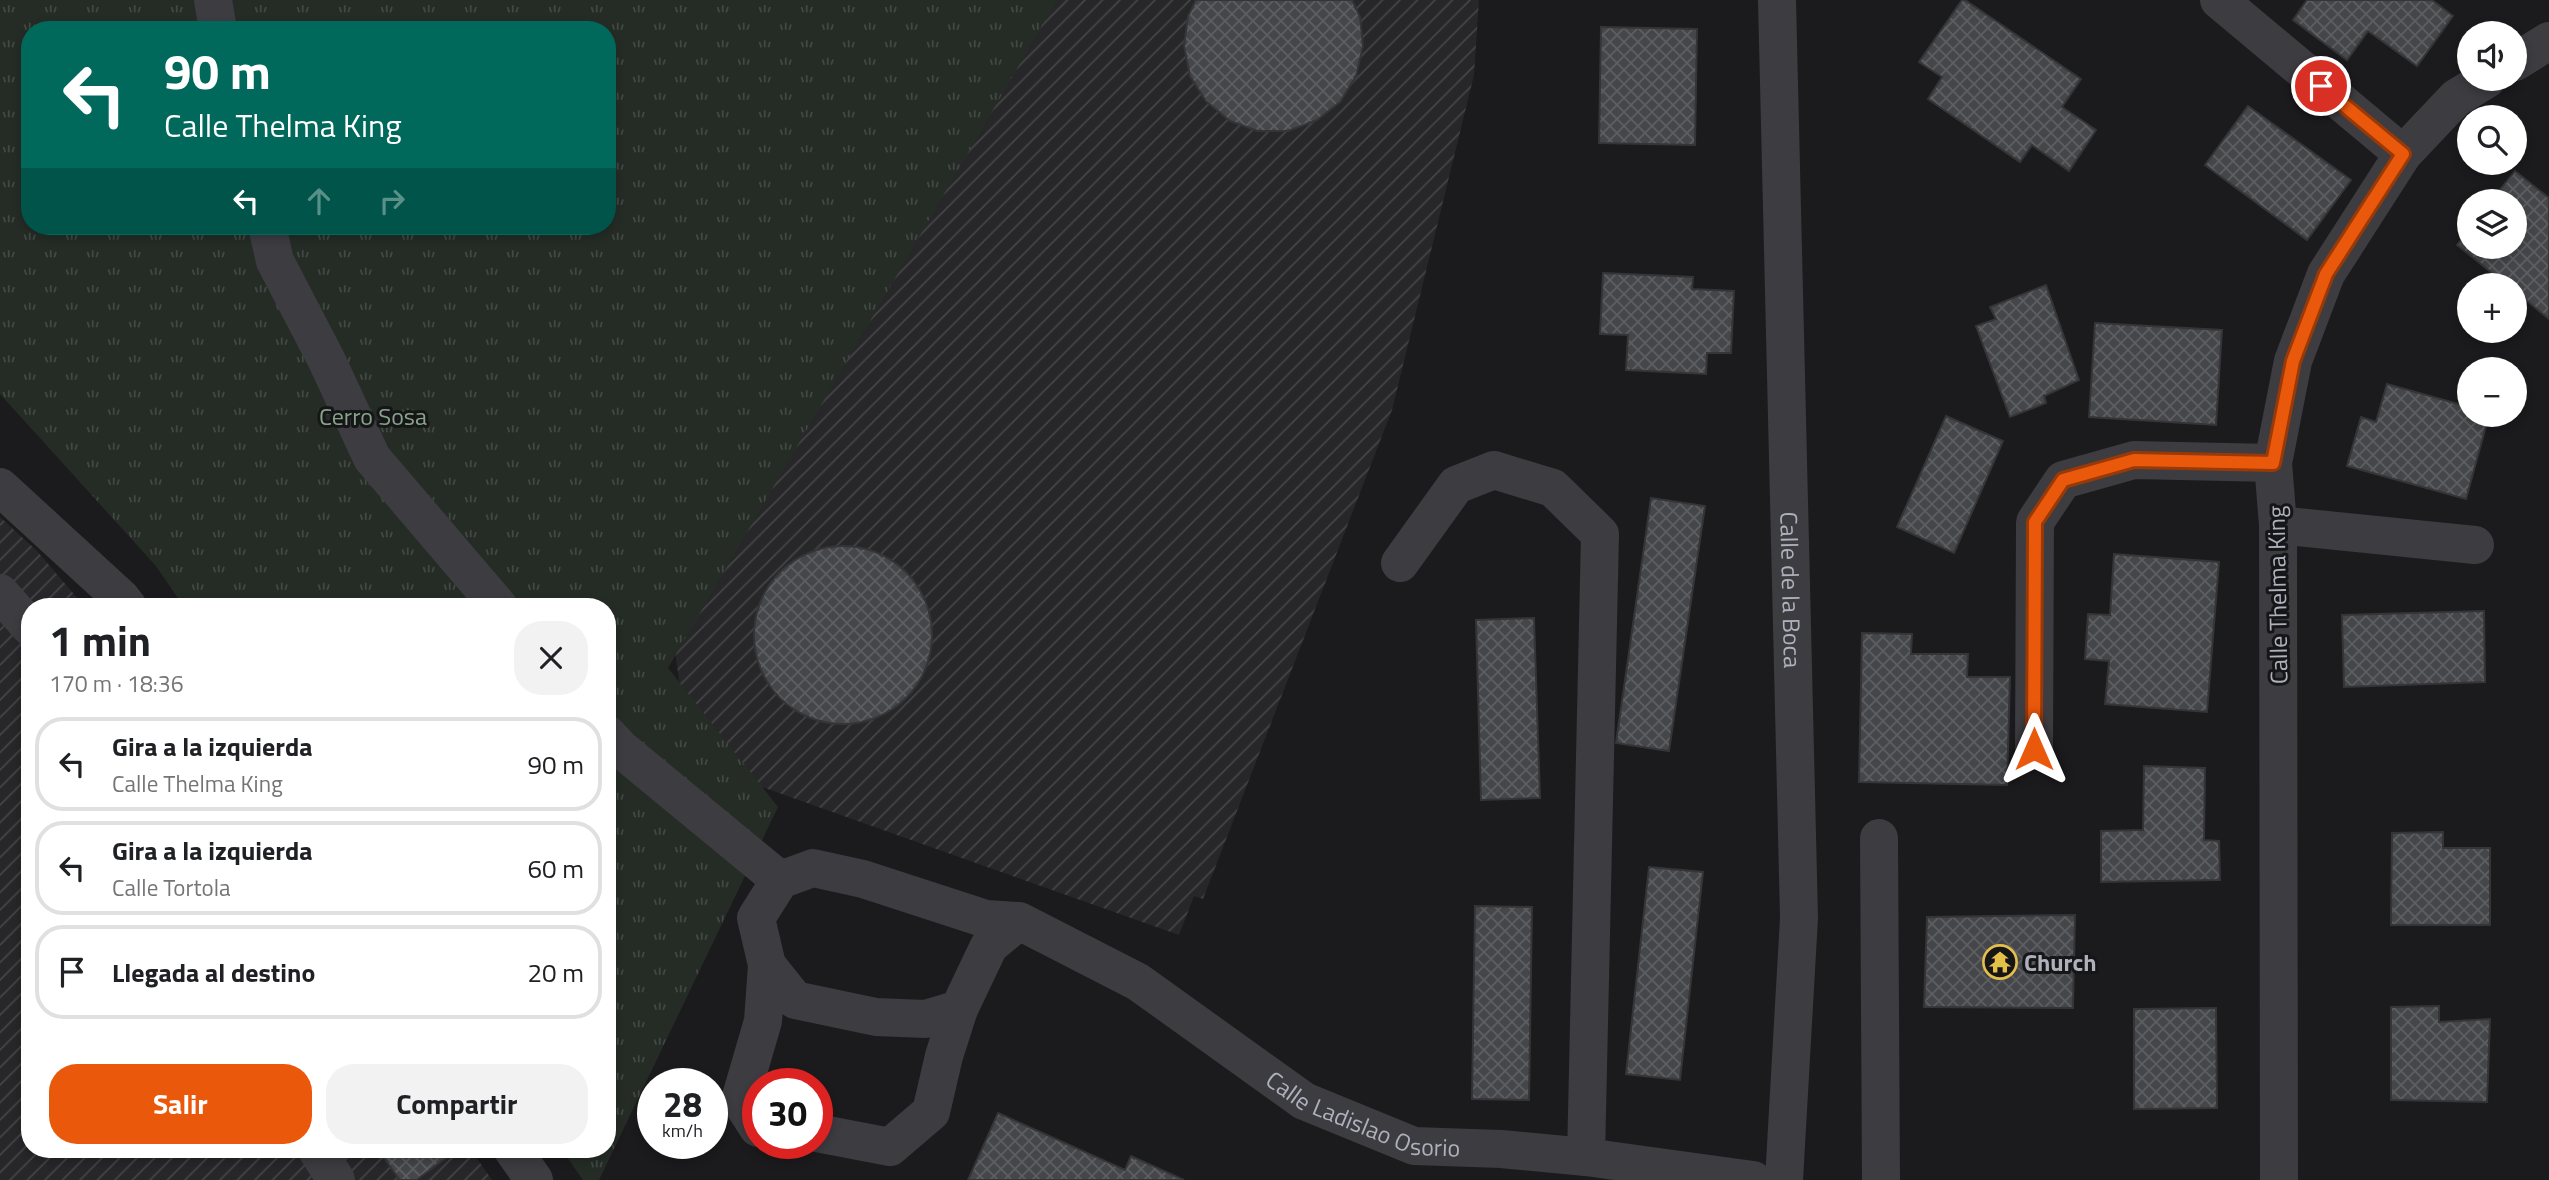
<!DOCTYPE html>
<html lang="es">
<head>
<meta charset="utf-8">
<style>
  :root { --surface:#fff; --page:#f2f2f2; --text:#202124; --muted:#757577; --line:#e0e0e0; --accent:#ea580c }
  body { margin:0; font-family:"Titillium Web",sans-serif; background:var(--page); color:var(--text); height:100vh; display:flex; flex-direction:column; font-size:26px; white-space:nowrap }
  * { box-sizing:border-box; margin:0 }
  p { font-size:23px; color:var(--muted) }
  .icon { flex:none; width:38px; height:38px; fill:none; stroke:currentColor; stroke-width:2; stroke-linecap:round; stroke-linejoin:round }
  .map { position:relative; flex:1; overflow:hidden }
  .panel { position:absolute; left:21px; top:598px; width:595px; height:560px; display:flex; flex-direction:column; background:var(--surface); border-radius:28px; box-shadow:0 4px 10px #0003 }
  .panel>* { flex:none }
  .top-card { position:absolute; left:21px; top:21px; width:595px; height:214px; border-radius:28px; box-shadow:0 4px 10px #0003; background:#00695c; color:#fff; overflow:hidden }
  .tools { position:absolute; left:2457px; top:21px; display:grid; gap:14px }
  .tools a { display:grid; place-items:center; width:70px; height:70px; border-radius:50%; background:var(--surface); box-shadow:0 4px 10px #0003; font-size:35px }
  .speed { position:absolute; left:637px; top:1068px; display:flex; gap:14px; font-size:35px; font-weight:700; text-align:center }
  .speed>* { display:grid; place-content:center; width:91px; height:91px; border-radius:50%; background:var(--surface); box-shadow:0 4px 10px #0003; line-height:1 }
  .speed small { font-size:18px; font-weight:400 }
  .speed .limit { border:10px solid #d22; background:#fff; color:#111 }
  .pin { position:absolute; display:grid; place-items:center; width:60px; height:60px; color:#fff; margin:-30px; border:4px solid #fff; border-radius:50%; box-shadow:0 2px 7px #0007 }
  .me { position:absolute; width:77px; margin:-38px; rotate:0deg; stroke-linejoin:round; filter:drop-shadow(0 0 5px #0008) }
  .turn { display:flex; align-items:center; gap:24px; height:147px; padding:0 28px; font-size:32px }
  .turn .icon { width:91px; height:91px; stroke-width:2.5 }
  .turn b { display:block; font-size:49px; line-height:60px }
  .lanes { display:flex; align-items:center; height:66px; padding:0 28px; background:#0003; justify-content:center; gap:35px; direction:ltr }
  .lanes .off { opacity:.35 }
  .round { display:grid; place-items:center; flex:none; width:74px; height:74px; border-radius:28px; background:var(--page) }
  .headline { display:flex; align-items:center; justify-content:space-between; height:119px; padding:0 28px }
  h1 { font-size:42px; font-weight:700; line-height:52px }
  .cta { display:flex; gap:14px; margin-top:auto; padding:14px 28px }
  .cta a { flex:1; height:80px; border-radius:28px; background:var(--accent); color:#fff; font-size:28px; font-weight:700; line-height:80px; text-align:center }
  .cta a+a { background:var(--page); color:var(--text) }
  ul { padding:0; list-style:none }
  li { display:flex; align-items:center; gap:21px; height:94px; margin:0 14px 10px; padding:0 14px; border:4px solid var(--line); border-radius:28px }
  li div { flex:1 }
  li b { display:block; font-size:26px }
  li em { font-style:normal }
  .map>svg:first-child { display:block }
</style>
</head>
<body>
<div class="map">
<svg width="2549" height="1180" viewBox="0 0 2549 1180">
  <defs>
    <pattern id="industrial-furrows" width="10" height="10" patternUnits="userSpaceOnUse" patternTransform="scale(1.75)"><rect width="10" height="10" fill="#272629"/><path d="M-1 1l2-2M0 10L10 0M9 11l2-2" fill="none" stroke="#444346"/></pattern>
    <pattern id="park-tufts" width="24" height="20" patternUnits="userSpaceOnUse" patternTransform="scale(1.75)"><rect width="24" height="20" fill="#252c26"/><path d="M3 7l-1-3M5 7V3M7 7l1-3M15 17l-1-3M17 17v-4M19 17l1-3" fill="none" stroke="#424844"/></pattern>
    <pattern id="building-cross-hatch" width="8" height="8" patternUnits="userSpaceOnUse" patternTransform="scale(1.75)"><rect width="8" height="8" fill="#454649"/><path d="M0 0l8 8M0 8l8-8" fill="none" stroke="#5d5e61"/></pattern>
  </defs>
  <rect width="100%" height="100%" fill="#1b1a1c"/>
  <g fill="url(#industrial-furrows)">
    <path d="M984,0h495l-5,75 -82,335 -189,489 -9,-3 -15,39 -420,-149 -77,-85 -18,-128z"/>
    <path d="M0,517l37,34 48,56h-55v543h441l21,30h-492z"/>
  </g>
  <path fill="url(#park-tufts)" fill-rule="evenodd" d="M0,0h1057l-389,668 110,139 -179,373h-16l-21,-30h45v-543h-423l-28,-41 -156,-172zM30,30h577v196h-577z"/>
  <g fill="url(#building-cross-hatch)" stroke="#353538" stroke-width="2">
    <path d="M1196,0h156l8,17 3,29 -7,30 -16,26 -23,18 -29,11h-30l-28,-10 -24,-20 -16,-25 -6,-30 4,-30z"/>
    <path d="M1962,0h3l116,79 -19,28 34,23 -27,41 -37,-26 -12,17 -92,-63 14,-22 -23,-15z"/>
    <path d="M2307,0h125l21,16 -36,50 -49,-35 -21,29 -54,-40z"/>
    <path d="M1601,27l96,2 -2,116 -96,-2z"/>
    <path d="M2248,106l103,74 -44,60 -102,-75z"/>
    <path d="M2515,171l34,27v121l-34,-28v-6h-8l-50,-40 12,-16v18h46v-46h-24z"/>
    <path d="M1603,273l90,4 -1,12 42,2 -3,62h-24l-1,21 -80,-4 2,-35 -28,-1z"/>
    <path d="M2046,285l33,95 -35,16 2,7 -36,14 -34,-91 20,-7 -6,-12z"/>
    <path d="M2095,323l127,7 -6,95 -127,-8z"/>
    <path d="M2387,384l82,23v8h20l-23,84 -119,-33 14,-49 15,5z"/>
    <path d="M1946,416l57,25 -49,112 -57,-26z"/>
    <path d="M1651,498l54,8 -36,245 -53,-8z"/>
    <circle cx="843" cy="635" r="89"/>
    <path d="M2114,554l105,8 -12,150 -102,-8 4,-43 -24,-2 3,-45 22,1z"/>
    <path d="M2484,611l1,71 -141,5 -2,-72z"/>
    <path d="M1534,618l6,180 -59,2 -5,-180z"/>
    <path d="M1862,633l50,1 -1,20h57l-1,23h43l-3,108 -148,-3z"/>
    <path d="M2144,766l61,2 -1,72 15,1 1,39 -119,2v-51l42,-1z"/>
    <path d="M2443,832v16h47v77h-99l1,-92z"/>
    <path d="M1649,867l54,5 -23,208 -54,-6z"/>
    <path d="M1475,906l57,1 -3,193 -57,-1z"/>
    <path d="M2075,915l-2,93 -149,-1 3,-90z"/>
    <path d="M2439,1006v16l51,-3 -3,83 -96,-2v-93z"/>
    <path d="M2216,1008l1,100 -83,1v-100z"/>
    <path d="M998,1113l127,57 6,-14 53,24h-216z"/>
    <path d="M378,1150h79l-41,30h-16z"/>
  </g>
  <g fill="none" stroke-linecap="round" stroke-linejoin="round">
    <g stroke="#3c3c41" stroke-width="38">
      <path d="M213,0l5,30"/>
      <path id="s1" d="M1777,0l22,918 -15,262"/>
      <path d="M2219,0l184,154"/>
      <path d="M2515,62l34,-21"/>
      <path d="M267,226l8,35 52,100 45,97 127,149"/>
      <path d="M0,487l121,111 7,9"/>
      <path d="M2278,525l197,20"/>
      <path d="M1400,563l56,-78 38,-15 59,18 47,46 -14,623"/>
      <path d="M0,593l30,34"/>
      <path d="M607,734l14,15 159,131"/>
      <path d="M2034,749l1,-227 28,-42 71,-20 139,3"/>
      <path d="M1879,838l2,342"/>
      <path id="s2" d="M1019,921l-30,25 -30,63 -33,10 -50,-2 -81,-17 -28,-35 -11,-47 24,-38 33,-12 50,11 123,40 33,2 119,61 166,119 110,45 87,3 85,8 167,23"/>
      <path d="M758,1128l-18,-28 23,-79 4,-56"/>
      <path d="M817,1133l73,14 41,-35 13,-56 15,-47"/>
      <path d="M317,1150l19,30"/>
      <path d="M513,1150l21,30"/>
      <path d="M2279,1180l-1,-655 -5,-62 20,-102 33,-87 77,-120 53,-56 31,-19"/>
    </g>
  </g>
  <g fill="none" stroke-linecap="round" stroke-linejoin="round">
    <g stroke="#983908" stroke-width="18">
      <path id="route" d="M2034,749l1,-227 28,-42 71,-20 139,3 20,-102 33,-87 77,-120 -82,-68"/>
    </g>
    <use href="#route" stroke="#ea580c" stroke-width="12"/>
  </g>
  <defs>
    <g id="temple-ring" transform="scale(1.75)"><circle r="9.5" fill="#161517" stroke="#e4bf4a" stroke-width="1.5"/><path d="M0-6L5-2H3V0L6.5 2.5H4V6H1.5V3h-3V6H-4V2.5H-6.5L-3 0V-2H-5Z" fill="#e4bf4a"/></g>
  </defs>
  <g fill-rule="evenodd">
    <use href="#temple-ring" x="2000" y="962"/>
  </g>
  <g text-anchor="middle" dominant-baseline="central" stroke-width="6" stroke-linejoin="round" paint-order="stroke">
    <g font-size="24" fill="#87a48b" stroke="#161517">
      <text x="373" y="416">Cerro Sosa</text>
    </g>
    <g font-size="24" fill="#aeb1bb" stroke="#161517">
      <text stroke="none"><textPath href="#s1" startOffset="590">Calle de la Boca</textPath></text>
      <text transform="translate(2277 595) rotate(-91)">Calle Thelma King</text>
      <text stroke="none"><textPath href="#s2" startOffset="1062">Calle Ladislao Osorio</textPath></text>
    </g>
    <g font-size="24" font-weight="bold" fill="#aeb1bb" stroke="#161517" text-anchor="start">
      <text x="2024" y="962">Church</text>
    </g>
  </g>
</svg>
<div class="tools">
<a><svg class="icon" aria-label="sound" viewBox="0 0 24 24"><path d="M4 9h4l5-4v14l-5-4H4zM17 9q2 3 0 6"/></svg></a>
<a><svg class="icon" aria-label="search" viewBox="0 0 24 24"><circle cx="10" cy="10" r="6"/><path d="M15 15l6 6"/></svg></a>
<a><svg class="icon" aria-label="layers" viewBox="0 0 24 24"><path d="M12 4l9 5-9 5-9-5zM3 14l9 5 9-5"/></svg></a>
<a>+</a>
<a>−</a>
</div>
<div class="speed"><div>28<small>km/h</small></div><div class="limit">30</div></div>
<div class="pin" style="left:2321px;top:86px;background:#d93025"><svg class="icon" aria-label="arrive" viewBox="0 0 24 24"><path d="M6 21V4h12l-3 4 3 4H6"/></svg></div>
<svg class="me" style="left:2034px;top:749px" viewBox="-20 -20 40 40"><path d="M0-17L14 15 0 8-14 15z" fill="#ea580c" stroke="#fff" stroke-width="4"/></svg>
<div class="top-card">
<div class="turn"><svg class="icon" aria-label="left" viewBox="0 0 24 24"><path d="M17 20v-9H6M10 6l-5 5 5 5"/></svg><div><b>90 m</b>Calle Thelma King</div></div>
<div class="lanes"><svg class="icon" aria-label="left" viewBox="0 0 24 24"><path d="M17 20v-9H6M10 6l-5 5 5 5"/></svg><svg class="icon off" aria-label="ahead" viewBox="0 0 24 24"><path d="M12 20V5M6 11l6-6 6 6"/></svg><svg class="icon off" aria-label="right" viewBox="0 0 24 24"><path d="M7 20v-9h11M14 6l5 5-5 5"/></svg></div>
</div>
<section class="panel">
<div class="headline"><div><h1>1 min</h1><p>170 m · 18:36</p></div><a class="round"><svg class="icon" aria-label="close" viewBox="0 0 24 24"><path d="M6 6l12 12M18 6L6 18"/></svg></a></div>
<ul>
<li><svg class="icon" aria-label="left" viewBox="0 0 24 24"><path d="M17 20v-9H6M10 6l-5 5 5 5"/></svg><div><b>Gira a la izquierda</b><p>Calle Thelma King</p></div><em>90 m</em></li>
<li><svg class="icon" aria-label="left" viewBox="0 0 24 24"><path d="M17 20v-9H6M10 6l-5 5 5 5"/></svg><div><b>Gira a la izquierda</b><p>Calle Tortola</p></div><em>60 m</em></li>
<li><svg class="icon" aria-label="arrive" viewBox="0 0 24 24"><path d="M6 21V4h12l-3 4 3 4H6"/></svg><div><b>Llegada al destino</b></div><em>20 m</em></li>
</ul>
<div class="cta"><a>Salir</a><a>Compartir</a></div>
</section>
</div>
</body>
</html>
